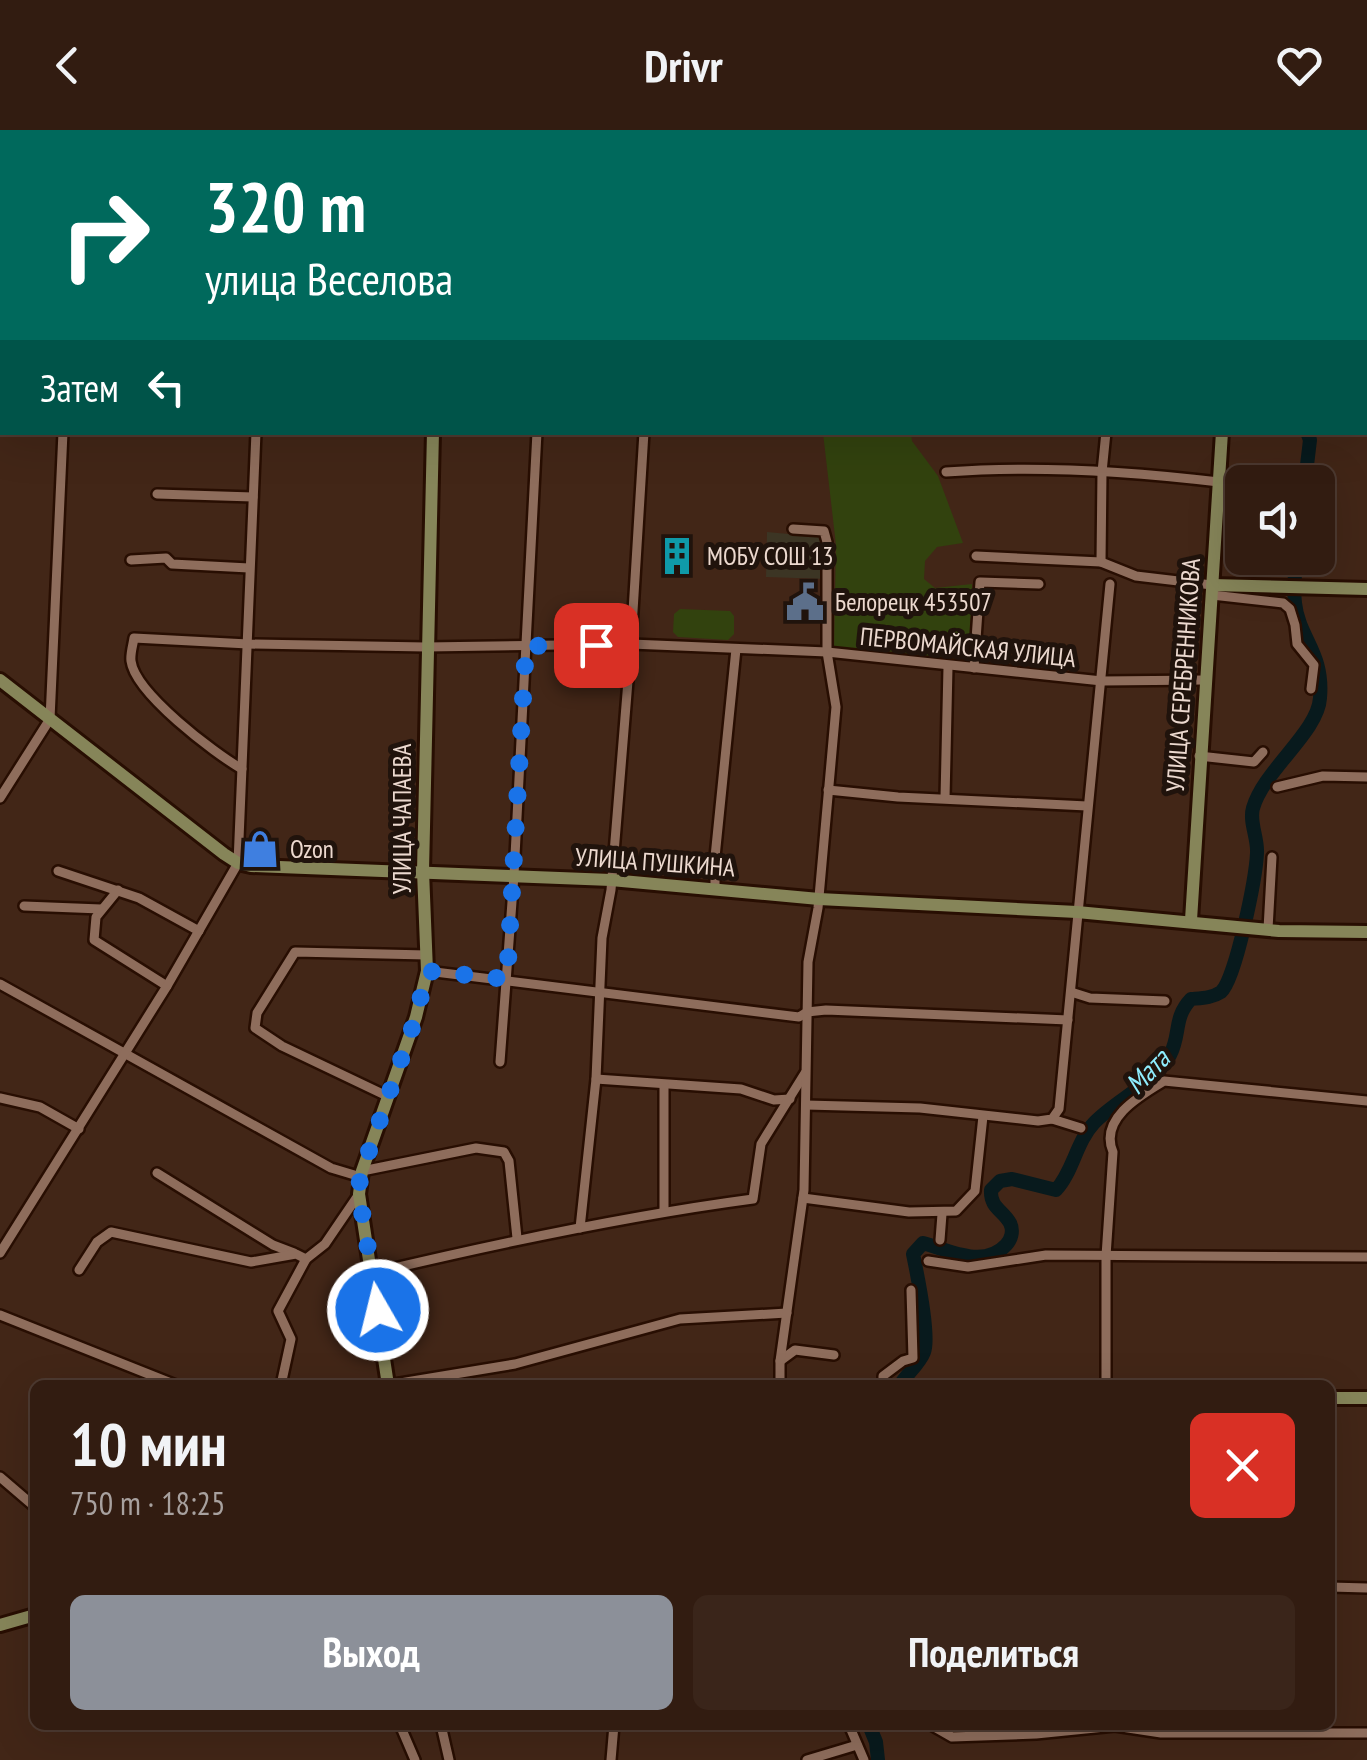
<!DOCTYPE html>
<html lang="ru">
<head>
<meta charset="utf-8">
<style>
  :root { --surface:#321c11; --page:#3a251a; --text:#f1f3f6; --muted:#a8a19f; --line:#4d3a31; --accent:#8c9099 }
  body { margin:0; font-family:"PT Sans Narrow",sans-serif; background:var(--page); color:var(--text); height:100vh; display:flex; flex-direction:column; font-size:38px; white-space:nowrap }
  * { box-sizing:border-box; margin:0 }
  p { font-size:32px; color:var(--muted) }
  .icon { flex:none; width:55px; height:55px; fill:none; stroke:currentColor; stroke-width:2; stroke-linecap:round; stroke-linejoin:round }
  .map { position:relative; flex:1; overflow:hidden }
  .drawer { position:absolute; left:30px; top:1250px; width:1305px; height:350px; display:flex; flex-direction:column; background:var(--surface); border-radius:15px; box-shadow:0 10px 40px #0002,0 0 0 2px var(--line) }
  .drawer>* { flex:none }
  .hud { position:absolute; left:0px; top:0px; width:1368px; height:305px; box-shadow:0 10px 40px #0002,0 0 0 2px var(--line); background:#00695c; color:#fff; overflow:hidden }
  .buttons { position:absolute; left:1225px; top:335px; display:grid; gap:20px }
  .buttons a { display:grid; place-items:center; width:110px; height:110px; border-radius:15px; background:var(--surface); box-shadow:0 10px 40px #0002,0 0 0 2px var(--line); font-size:50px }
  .pin { position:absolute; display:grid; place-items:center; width:85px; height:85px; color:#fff; margin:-42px; border-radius:20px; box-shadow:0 5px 15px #0006 }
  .me { position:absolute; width:110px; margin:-55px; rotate:352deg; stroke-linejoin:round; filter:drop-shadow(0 0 8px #0008) }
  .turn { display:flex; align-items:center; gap:35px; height:210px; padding:0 40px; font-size:45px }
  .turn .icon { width:130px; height:130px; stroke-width:2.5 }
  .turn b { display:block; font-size:70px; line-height:85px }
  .then { display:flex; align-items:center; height:95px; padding:0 40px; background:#0003; gap:20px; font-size:38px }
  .round { display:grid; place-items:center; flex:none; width:105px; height:105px; border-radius:15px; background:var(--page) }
  .head { display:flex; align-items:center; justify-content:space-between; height:170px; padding:0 40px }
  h1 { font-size:60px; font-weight:600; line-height:75px }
  .action { display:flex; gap:20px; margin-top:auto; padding:20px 40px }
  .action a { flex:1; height:115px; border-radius:15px; background:var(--accent); color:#fff; font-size:40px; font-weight:600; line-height:115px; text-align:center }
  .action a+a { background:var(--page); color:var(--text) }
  header { display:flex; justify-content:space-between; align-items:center; height:130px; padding:0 40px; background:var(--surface); font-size:45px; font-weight:600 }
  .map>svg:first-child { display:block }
</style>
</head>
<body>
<header><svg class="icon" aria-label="back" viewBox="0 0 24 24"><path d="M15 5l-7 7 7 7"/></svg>Drivr<svg class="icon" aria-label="heart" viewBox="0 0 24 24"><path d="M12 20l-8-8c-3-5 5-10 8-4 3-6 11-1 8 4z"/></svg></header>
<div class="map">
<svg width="1367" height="1630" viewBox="0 0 1367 1630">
  <rect width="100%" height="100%" fill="#422617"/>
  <path fill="#3c3524" d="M767,402l54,5 5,42 -60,-2z"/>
  <g fill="#32420e">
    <path d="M823,303h88l1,8 26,35 25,67 -26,4 -12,14 -1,18 11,9 37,-4v45l-6,31 -132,-11 2,-104z"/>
    <path d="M680,479l50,2 4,5v18l-6,6 -50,-3 -5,-5 1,-18z"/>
  </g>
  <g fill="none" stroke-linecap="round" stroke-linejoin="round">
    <g stroke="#081a1d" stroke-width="14">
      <path d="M1312,0l1,2"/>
      <path d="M1305,352l5,-42 -3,-8"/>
      <path d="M900,1255c7,-11 20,-22 24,-33 6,-14 -7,-79 -11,-98l10,-11c25,7 61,26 83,2 5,-5 8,-14 4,-22 -7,-13 -20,-15 -19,-33l9,-9 12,-2 44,11c17,-18 20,-48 38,-67 23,-24 59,-38 76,-68 11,-21 3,-37 21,-56 11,-1 21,-1 30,-7 15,-13 35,-116 36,-139 1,-15 -8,-31 -4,-45 11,-38 65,-76 67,-110 4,-46 -21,-59 -25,-95 -2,-14 1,-30 0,-45"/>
      <path d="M869,1595l7,17 2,18"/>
    </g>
    <g stroke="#280e02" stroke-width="14">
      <g id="street">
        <path d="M653,0v2"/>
        <path d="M64,2l1,-2"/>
        <path d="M263,2v-2"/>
        <path d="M769,2v-2"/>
        <path d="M869,2v-2"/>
        <path d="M1023,2v-2"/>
        <path d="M1130,2v-2"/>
        <path d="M0,49h2"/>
        <path d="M1365,114h2"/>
        <path d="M1365,160h2"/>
        <path d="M0,283h2"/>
        <path d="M1365,298h2"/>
        <path d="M946,342c91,-7 182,-1 273,10"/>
        <path d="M157,364l96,3"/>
        <path d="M976,426l125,6 35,14 76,9"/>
        <path d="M131,430l35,-2 6,6 77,4"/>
        <path d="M1101,432l1,-90 4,-40"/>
        <path d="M1212,465l71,8 7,6 5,16 2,19 17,21 -3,24"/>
        <path d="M974,538l6,-86 59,2"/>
        <path d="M1199,626l55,6 9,-10"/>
        <path d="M242,639c-28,-16 -107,-76 -111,-108 -1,-7 2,-16 3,-23l114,6 178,3 205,-3 196,8 275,29 103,-1"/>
        <path d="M1277,657l46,-11 44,1"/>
        <path d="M828,660l70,7 189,9"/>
        <path d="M0,668l50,-79 13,-287"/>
        <path d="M945,668l3,-131"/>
        <path d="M58,741l81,27 60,33"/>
        <path d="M715,759v-32l21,-208"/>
        <path d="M118,760l-22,27 -2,23 73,46"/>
        <path d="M24,776l77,3"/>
        <path d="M1268,799l4,-72"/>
        <path d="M427,841l372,46 8,-5 19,-2 242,10"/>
        <path d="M0,854l331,184 30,9"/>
        <path d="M1071,862l19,6 75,3"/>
        <path d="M500,932l14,-187 23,-443"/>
        <path d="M596,949l145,10 33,11 16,-1"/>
        <path d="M389,967l-107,-51 -27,-18 2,-15 38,-61 132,3"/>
        <path d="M0,968l40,9 39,22"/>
        <path d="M806,975l114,3 118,13 14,-2 7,-10 51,-525"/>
        <path d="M1052,989l29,9"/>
        <path d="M362,1041l114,-23 28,4 5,9 8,77"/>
        <path d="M157,1043l116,72 21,8"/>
        <path d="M803,1068l106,14 47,-1 19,-20 8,-75"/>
        <path d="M664,1081v-126"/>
        <path d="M580,1098l16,-149 6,-141 9,-48 20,-246 13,-212"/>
        <path d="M940,1110l2,-26"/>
        <path d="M0,1123l167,-267 71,-123 18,-431"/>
        <path d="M928,1131l40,6 78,-12 321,2"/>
        <path d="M79,1140l18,-28 14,-10 140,30 45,-8 10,5"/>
        <path d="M373,1143c126,-30 252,-57 380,-74l8,-55 44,-71"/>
        <path d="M0,1185l176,70"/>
        <path d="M780,1231l15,-11 39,5"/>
        <path d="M281,1255l10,-46 -13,-28 28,-52 19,-15 34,-50"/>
        <path d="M388,1255l127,-21 165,-45 107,-6"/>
        <path d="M780,1255v-24l24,-171 4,-228 10,-54 18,-201 -9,-55v-110l-3,-11 -31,-2"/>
        <path d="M883,1255v-9l20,-15 10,-3 -2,-68"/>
        <path d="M1106,1255v-129l7,-104c-14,-33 26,-56 51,-71l203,20"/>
        <path d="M0,1347l35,30"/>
        <path d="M1330,1457l37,1"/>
        <path d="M400,1595l15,35"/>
        <path d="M441,1595l8,35"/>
        <path d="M849,1595l15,35"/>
        <path d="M931,1595l21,12 84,-3 79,-8 46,7h206"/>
        <path d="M611,1630l3,-35"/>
        <path d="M807,1630l50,-15"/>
      </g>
    </g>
    <g stroke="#280e02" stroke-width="18">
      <g id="secondary">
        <path d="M443,2v-2"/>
        <path d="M1243,2v-2"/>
        <path d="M1212,455l155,4"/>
        <path d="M0,550l224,174 14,9 13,3 360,14 208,19 258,13 202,19 88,1"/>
        <path d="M1191,790l31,-488"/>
        <path d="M388,1255l-29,-191 3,-23 54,-154 11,-46 -4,-100 10,-439"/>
        <path d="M1330,1268h37"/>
        <path d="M0,1495l35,-10"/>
      </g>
    </g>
    <use href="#street" stroke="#8e6d5c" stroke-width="9"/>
    <use href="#secondary" stroke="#868559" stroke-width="12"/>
  </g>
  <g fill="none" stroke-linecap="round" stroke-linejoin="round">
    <path stroke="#1a73e8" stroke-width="18" stroke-dasharray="0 32.4" d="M378,1180l-19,-116 1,-17 56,-160 11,-46 80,8 19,-333 70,-1"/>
  </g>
  <defs>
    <g id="building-bare" transform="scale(3)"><path d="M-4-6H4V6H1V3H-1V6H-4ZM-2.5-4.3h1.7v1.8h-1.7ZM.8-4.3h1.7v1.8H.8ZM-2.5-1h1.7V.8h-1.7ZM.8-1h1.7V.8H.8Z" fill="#0f9aa8" stroke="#20130c" stroke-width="2.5" paint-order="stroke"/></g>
    <g id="civic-bare" transform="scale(3)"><path d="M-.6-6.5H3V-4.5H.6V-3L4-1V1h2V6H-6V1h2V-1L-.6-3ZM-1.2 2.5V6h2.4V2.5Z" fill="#5c6f8a" stroke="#20130c" stroke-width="2.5" paint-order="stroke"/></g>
    <g id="shop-bare" transform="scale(3)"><path d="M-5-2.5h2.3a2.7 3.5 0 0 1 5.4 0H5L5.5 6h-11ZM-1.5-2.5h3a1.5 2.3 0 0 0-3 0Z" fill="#3f7fe0" stroke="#20130c" stroke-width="2.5" paint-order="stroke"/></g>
  </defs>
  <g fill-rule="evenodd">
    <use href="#building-bare" x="677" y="426"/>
    <use href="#civic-bare" x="805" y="472"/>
    <use href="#shop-bare" x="260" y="719"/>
  </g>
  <g text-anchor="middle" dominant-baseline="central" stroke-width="10" stroke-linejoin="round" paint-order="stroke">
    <g font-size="25" fill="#ecd9cf" stroke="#20130c" text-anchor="start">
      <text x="707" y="426">МОБУ СОШ 13</text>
      <text x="835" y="472">Белорецк 453507</text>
      <text x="290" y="719">Ozon</text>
    </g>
    <g font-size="25" fill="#ecd9cf" stroke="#20130c">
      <text transform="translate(968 517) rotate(6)">ПЕРВОМАЙСКАЯ УЛИЦА</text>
      <text transform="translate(1183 545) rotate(-86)">УЛИЦА СЕРЕБРЕННИКОВА</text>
      <text transform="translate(402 689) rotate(-90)">УЛИЦА ЧАПАЕВА</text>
      <text transform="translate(655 732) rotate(4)">УЛИЦА ПУШКИНА</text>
    </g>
    <g font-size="28" font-style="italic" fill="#8fedfe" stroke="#20130c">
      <text transform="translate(1147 941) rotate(-46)">Мата</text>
    </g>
  </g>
</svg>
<div class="buttons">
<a><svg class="icon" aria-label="sound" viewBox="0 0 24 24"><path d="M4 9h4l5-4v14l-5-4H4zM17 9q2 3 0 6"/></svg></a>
</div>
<div class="pin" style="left:596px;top:515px;background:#d93025"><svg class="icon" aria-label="arrive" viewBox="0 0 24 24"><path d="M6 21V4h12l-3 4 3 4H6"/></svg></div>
<svg class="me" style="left:378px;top:1180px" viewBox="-20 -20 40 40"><circle r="17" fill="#1a73e8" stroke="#fff" stroke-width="3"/><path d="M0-11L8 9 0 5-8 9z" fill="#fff"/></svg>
<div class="hud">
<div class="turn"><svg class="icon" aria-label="right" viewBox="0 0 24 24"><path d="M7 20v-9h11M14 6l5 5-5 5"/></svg><div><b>320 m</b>улица Веселова</div></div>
<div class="then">Затем<svg class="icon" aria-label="left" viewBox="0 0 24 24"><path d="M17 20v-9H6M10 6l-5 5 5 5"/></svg></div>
</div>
<section class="drawer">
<div class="head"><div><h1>10 мин</h1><p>750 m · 18:25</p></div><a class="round" style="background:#d93025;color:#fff"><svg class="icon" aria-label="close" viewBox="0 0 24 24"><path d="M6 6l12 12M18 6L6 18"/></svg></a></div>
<div class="action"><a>Выход</a><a>Поделиться</a></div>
</section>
</div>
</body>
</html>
